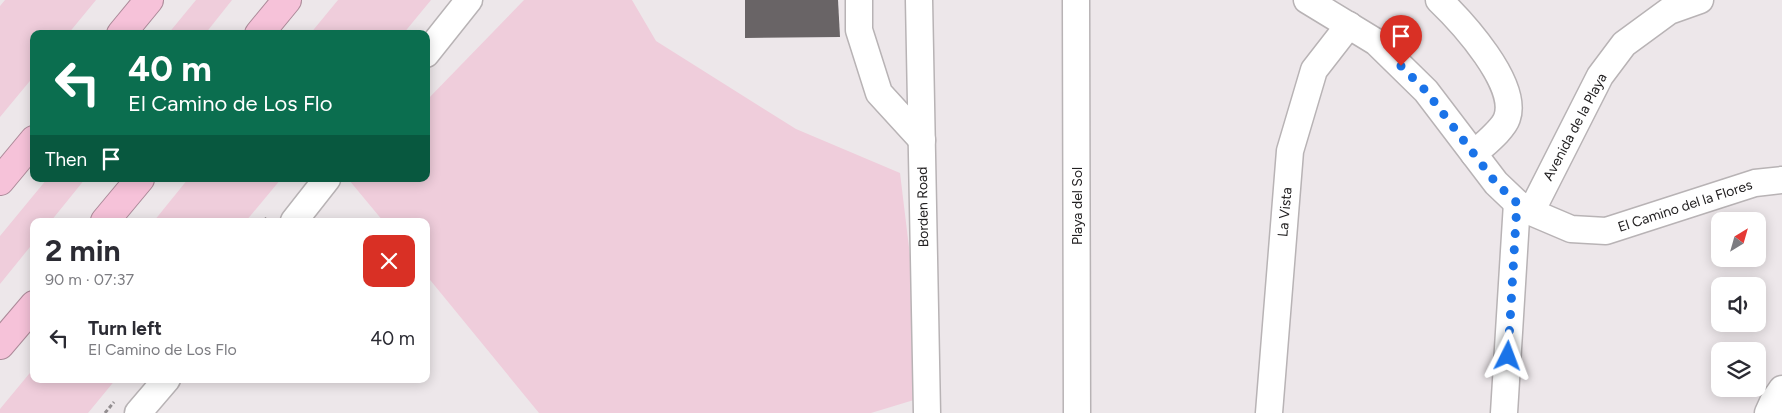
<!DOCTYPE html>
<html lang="en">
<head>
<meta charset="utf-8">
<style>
  :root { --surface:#fff; --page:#f2f2f3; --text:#2b2b33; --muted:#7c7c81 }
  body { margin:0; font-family:Figtree,sans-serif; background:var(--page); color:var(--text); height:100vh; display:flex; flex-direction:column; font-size:19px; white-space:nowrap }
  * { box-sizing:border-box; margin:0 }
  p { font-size:16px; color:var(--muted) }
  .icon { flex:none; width:28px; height:28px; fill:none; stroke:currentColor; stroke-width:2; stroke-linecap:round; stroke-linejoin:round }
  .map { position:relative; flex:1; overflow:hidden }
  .panel { position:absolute; left:30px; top:218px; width:400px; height:165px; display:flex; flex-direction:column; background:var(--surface); border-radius:10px; box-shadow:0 2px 12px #0003 }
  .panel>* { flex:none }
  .banner { position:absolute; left:30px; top:30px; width:400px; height:152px; border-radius:10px; box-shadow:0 2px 12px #0003; background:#0b6e4f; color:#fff; overflow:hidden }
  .needle { width:32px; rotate:37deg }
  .buttons { position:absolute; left:1711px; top:212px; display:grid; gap:10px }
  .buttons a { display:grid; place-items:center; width:55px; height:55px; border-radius:10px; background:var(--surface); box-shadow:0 2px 12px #0003; font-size:25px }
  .pin { position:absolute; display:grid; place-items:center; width:42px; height:42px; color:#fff; margin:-51px -21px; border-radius:50% 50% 50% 0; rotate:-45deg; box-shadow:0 0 5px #0007 }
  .pin .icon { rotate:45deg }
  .me { position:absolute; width:55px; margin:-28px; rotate:3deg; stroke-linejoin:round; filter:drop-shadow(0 0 4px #0008) }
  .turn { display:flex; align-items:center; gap:18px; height:105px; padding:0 15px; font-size:22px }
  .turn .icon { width:65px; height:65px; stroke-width:2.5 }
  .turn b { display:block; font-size:35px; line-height:42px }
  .then { display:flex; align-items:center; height:48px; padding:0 15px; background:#0003; gap:10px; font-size:19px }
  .round { display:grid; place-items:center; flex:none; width:52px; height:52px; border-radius:10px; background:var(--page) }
  .headline { display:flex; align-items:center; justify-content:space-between; height:85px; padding:0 15px }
  h1 { font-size:30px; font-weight:700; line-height:38px }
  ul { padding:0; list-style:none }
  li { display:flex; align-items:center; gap:15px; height:70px; padding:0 15px }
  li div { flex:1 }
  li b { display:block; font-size:19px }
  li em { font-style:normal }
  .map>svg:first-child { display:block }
</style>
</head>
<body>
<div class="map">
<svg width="1782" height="413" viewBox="0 0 1782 413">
  <rect width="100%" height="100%" fill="#ede7ea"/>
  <g fill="#efcddb">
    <path d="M5,0h91l-28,34h-34v42l-34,41v-111z"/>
    <path d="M196,0h36l-27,34h-37z"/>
    <path d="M338,0h93l-28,34h-93z"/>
    <path d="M524,0h108l24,41 140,88 104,44 27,223 -56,17h-332l-113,-138v-54h-43l-34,-41 2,-1h75v-78z"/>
    <path d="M47,179h38l-34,42h-17v21l-34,42v-48z"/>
    <path d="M188,179h93l-35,42h-92z"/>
    <path d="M34,368v11h82l-28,34h-88v-4z"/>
  </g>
  <path fill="#696466" d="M745,0h93l2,37 -95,1z"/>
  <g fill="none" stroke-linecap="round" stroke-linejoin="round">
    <g stroke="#b8b3b5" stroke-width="29">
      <g id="minor">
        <path d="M859,0v30l20,63 43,47"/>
        <path d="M919,0l8,413"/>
        <path d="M1076,0l1,413"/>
        <path d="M1307,0l69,42 50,49 70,92 21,20 14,9 40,17 35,2 149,-48 27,-3"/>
        <path d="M1439,0c23,22 80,84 68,118 -4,12 -24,27 -33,36"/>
        <path d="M426,54l43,-54"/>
        <path d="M1531,212l69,-136 24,-32 45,-33 31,-11"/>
        <path d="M294,221l33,-42"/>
        <path d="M138,413l29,-34"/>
        <path d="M1269,413l21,-262 24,-81 35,-45"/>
        <path d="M1504,413l13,-210"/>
        <path d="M1768,413l5,-11 9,-13"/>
      </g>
    </g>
    <g stroke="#ac8a99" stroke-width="30">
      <g id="highway">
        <path d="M121,34l28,-34"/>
        <path d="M259,34l28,-34"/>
        <path d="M0,181l34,-41"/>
        <path d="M105,221l35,-42"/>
        <path d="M0,345l34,-40"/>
      </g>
    </g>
    <g stroke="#938e90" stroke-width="3" stroke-dasharray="4 2.5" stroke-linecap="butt">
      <path d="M264,221l4,-5"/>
      <path d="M105,413l9,-11"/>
    </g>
    <use href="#minor" stroke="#fff" stroke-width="26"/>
    <use href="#highway" stroke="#f6c2d9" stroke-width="28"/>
  </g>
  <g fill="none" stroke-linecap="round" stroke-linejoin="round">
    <path stroke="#1a73e8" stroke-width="9" stroke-dasharray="0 16.2" d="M1401,66l25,25 70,92 21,20 -9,153"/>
  </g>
  <g text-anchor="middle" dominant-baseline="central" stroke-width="5" stroke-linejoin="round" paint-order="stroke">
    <g font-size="14" fill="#232122" stroke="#fff">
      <text transform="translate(1575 127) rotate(-62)">Avenida de la Playa</text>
      <text transform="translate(1077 206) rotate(-90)">Playa del Sol</text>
      <text transform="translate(1685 206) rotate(-18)">El Camino del la Flores</text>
      <text transform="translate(923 207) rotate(-91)">Borden Road</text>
      <text transform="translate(1285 212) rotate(-85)">La Vista</text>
    </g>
  </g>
</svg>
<div class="buttons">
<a><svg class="needle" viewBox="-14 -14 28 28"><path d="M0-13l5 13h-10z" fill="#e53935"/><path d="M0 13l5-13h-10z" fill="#7c7c81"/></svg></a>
<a><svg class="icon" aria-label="sound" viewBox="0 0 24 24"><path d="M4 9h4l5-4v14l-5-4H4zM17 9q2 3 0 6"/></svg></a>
<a><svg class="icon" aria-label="layers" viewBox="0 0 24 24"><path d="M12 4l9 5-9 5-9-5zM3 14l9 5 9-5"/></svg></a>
</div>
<div class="pin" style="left:1401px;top:66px;background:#d93025"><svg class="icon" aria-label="arrive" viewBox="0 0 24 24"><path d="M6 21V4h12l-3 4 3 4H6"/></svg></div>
<svg class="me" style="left:1508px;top:356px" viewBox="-20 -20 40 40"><path d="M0-17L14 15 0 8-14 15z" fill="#1a73e8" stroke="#fff" stroke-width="4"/></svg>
<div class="banner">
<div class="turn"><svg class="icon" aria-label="left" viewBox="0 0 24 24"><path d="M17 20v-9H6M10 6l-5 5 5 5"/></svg><div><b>40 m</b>El Camino de Los Flo</div></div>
<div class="then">Then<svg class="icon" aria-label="arrive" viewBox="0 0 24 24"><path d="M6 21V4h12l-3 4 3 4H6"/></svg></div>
</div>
<section class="panel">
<div class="headline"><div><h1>2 min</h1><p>90 m · 07:37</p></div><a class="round" style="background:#d93025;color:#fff"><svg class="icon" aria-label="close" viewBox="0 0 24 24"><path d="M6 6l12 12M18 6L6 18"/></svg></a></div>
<ul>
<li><svg class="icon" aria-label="left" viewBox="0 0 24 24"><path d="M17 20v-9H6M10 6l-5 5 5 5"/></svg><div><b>Turn left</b><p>El Camino de Los Flo</p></div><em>40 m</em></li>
</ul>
</section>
</div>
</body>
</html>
